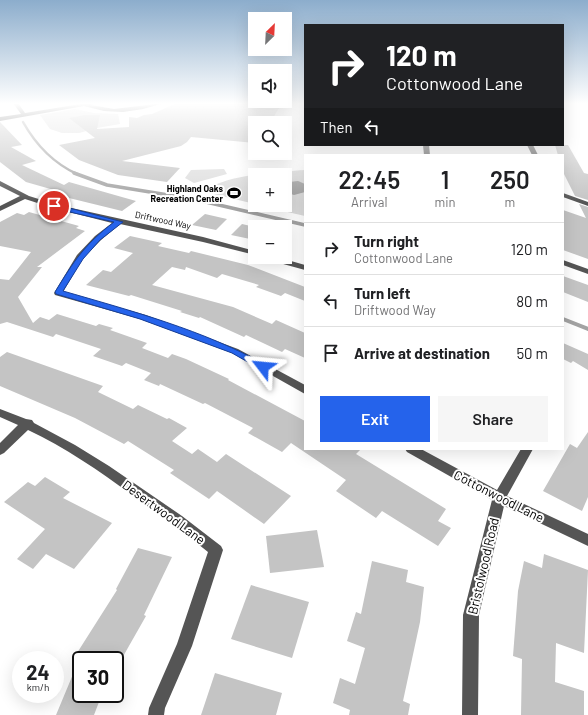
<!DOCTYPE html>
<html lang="en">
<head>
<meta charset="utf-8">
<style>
  :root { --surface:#fff; --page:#f6f6f6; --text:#202124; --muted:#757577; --line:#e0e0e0; --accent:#2563eb }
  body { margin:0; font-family:Barlow,sans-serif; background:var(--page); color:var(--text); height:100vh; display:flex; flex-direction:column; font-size:15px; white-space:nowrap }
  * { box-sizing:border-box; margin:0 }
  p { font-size:13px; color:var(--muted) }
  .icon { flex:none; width:22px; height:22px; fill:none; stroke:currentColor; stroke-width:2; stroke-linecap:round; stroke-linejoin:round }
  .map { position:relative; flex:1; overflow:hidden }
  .side { position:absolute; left:304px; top:154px; width:260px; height:296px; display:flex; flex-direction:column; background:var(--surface); border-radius:0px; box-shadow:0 4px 16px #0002 }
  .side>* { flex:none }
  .hud { position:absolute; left:304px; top:24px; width:260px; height:122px; border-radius:0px; box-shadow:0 4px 16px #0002; background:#202124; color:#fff; overflow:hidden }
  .needle { width:26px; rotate:24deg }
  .fabs { position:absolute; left:248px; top:12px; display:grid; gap:8px }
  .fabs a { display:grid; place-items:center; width:44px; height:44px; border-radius:0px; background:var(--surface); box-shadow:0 4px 16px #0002; font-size:20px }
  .speed { position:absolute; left:12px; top:651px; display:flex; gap:8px; font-size:20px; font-weight:700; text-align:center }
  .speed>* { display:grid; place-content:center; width:52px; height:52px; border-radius:50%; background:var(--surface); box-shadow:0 4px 16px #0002; line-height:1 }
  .speed small { font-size:10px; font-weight:400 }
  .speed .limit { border:2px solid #111; border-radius:6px; background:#fff; color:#111 }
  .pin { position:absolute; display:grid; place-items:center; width:34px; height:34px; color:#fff; margin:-17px; border:2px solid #fff; border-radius:50%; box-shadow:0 1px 4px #0007 }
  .me { position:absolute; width:44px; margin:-22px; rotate:299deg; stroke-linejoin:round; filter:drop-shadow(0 0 3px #0008) }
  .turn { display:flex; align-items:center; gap:14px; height:84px; padding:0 16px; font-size:18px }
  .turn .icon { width:52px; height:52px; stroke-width:2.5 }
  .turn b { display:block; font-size:28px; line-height:34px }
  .then { display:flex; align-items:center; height:38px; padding:0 16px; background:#0003; gap:8px; font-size:15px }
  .eta { display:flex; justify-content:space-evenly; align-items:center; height:68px; text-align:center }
  .eta b { font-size:24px; font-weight:600; line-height:28px }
  .primary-button { display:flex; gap:8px; margin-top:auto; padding:8px 16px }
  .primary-button a { flex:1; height:46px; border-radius:0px; background:var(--accent); color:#fff; font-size:16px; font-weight:600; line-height:46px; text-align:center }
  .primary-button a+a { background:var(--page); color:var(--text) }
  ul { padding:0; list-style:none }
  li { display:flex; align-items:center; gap:12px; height:52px; padding:0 16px; border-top:1px solid var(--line) }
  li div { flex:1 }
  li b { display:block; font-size:15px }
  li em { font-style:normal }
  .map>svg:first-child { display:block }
</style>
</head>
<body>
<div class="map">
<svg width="588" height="715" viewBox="0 0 588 715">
  <rect width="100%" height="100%" fill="#fff"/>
  <g fill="#dcdcdc">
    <path d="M75,109l19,4 24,1 2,10 -23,4 -18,5h-17l-12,-4 -10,-14z"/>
    <path d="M224,169l3,5 -33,9 -9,-5 6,-8z"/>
    <path d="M305,170v46l-48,-11h28v-30h-30v29l-50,-12c17,-18 75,-20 100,-22z"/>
  </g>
  <path fill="#a3a3a3" d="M298,181l7,3v8l-11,3 -9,-3v-8l4,-2z"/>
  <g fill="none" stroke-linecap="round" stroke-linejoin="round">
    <path stroke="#a3a3a3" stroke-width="2.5" d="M23,122c13,23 30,41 54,52"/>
    <path stroke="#a3a3a3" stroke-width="3.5" d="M74,173l33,12 86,14 112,26"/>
    <path stroke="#a3a3a3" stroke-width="4" d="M563,319l25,10"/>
  </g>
  <g fill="#c4c4c4">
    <path d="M177,103h72v3l30,2 -9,15 -15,-1v21l-64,-6 -4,5 -6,4 -59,15 58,7 -13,14 -49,-7 -39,-15 -20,-15 36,-7 -26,-20 16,-3h15l-3,14 32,-2v-10l8,1 7,-3 8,-1z"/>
    <path d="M0,122l22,23 -11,2 25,14 -14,4 42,20 5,-3 67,19 -14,10 -53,-13 -19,-6 4,-2 -28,-8 -26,-20z"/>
    <path d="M555,145h13l16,28 4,1v26l-13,-4 -12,-24v-17h-5z"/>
    <path d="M579,204l9,3v52l-25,-9v-40l23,8z"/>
    <path d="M29,212l50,14 -3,2 9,3 -48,36h5l-24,30 15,26 7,-6 9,3 8,-6 39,12 3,-2 14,4 -3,2 37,13 -5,5 26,10 4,-4 14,5 43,20 -1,1 77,41v28h56l-5,5 90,55 -8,12 13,7 -13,18 -56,-35 -6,7 -40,-27 10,-11 -55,-37 -9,9 -34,-19 5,-5 -48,-25 -2,1 -43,-20 -1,2 -15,-6 7,-7 -25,-10 -4,3 -29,-10 8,-7 -45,-15 -3,3 -46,-15 -7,2v-45l9,1 22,-28 -31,-6v-24l17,-9 7,2z"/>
    <path d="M205,214l22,5 -11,11 -24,-5z"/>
    <path d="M242,224l13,3v13l-24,-5z"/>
    <path d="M130,236l32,7 -4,3 31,7 2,-2 57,14 57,22v14l-20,-8 -4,3 -25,-9 3,-2 -37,-11 -5,4 -31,-11 -1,3 -13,-3 -20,18 81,22 39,17 4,-4 29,13v25l-20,-9 -3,3 -36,-17 -2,2 -44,-20 -1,1 -19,-6 2,-1 -51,-16 -2,1 -43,-11 17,-15 8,2 22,-19 -19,-5z"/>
    <path d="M563,276l25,9v17l-25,-10z"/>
    <path d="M563,343l25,11v16l-15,-9 -2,2 -8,-4z"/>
    <path d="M7,352l96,34 -5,6 35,17 5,-4 29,14 2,-1 18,10 -15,13 20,13 6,-5 19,13 9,-8 65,42 -27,28 -47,-33 -8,8 -39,-26 4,-3 -46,-29 -4,3 -49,-26 -75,-32v-29z"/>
    <path d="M588,432v65l-6,14 -39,-20 27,-47 7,4z"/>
    <path d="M45,477l25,15 -7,6 49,25 -38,46 -28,-15 -13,15 -16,-10 28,-30 -41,-27 24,-20 7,4z"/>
    <path d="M317,530l7,37 -54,6 -4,-37z"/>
    <path d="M138,548l34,9 -28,58 2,1 -25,44h-29l-15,-7 40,-63 -1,-1z"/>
    <path d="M544,554l44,16 -4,83 -28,-10 -1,39 29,9v24h-63l1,-56 -9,-3 5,-65 6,-30 18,7z"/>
    <path d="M372,561l36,9 -2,12 18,5 -4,35 -17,79 7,3 -2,11h-59l1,-5 -17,-7 7,-25 15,6 10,-36 -18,-7 9,-29 5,2z"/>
    <path d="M251,585l58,17 -17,56 -61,-19z"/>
    <path d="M81,655v39h21l-8,21h-38z"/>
    <path d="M215,673l67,20 -6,22h-75z"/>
  </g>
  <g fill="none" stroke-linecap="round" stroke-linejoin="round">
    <g fill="#555" fill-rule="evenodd">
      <path d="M13,103h5l7,10 62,-10h11l-7,2 23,4 50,-6 -21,6 -20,3 -19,-1 -20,-5 -84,15v-4l21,-3z"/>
      <path d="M423,145h6l1,10h-6z"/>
      <path d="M527,145h6l5,10h-6z"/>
      <path d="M0,181l29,15 29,9 145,32 52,14v4l-52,-13 -83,-18 -19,16 -18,18 -20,34 83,23 92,34 67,36v9l-73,-41 -92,-34 -85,-24 -1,-2 23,-38 18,-19 17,-13 -59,-15 -28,-9 -25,12v-5l20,-10 -20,-10z"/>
      <path d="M563,193l25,9v4l-25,-9z"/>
      <path d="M264,257h13l28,8v5l-40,-11z"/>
      <path d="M563,260l25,9v5l-25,-9z"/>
      <path d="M0,409l26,10 6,1 2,3 41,22 34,21 73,50 39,30 2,4 -31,96 -27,62 -1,7h-16l1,-7 28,-64 31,-92c-24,-20 -50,-38 -76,-57 -33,-24 -67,-48 -104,-65l-24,23 -4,2v-12l18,-18 -18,-8z"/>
      <path d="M405,449h16l76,41 24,-41h12l-26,47 81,38v12l-84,-40 -25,109 -1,100h-16l1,-100 29,-115 -85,-48z"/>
    </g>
  </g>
  <linearGradient id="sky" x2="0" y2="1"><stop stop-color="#8cadcc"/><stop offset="0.51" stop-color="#fff"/><stop offset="1" stop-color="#fff" stop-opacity="0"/></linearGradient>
  <rect width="588" height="203" fill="url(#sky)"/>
  <path fill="#2563eb" stroke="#184099" d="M54,204l69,18 -23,18 -17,19 -20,32c69,20 140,39 203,74v4h-6l-28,-16 -92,-34 -84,-25 -1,-2c19,-31 29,-47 59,-70l-62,-14 -1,-2z"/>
  <defs>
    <g id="stadium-bare" transform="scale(1.08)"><path d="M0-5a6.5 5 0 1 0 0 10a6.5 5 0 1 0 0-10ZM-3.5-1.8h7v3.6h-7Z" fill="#000" stroke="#fff" stroke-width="2.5" paint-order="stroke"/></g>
  </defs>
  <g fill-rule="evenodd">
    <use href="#stadium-bare" x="234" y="193"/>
  </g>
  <g text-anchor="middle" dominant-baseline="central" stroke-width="4" stroke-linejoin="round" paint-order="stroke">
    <g font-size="9" font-weight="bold" fill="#000" stroke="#fff" text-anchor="end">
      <text x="223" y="188">Highland Oaks<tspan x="223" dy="10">Recreation Center</tspan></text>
    </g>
    <g font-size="9" fill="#000" stroke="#fff">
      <text transform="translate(163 220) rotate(12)">Driftwood Way</text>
    </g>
    <g font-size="13" fill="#000" stroke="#fff">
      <text transform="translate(499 496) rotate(27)">Cottonwood Lane</text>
      <text transform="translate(164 512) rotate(36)">Desertwood Lane</text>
      <text transform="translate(483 566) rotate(-77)">Bristolwood Road</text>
    </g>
  </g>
</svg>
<div class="fabs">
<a><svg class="needle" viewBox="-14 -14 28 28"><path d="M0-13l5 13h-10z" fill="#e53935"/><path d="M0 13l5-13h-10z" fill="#757577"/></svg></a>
<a><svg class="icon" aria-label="sound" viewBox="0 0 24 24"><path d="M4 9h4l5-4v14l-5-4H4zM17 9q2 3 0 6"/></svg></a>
<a><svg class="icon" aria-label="search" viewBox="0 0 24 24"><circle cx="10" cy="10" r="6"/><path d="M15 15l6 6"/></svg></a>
<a>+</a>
<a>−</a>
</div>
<div class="speed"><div>24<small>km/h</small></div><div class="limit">30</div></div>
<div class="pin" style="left:54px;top:206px;background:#d93025"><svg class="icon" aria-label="arrive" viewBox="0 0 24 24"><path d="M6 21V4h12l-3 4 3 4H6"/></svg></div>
<svg class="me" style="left:263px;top:367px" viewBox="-20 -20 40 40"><path d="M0-17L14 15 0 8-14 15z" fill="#2563eb" stroke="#fff" stroke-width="4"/></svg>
<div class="hud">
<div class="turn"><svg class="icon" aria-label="right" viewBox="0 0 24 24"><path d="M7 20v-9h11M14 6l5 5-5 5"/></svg><div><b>120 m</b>Cottonwood Lane</div></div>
<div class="then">Then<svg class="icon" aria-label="left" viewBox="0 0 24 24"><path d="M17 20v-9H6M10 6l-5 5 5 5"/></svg></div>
</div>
<section class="side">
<div class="eta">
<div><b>22:45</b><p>Arrival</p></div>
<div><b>1</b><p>min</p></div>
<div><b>250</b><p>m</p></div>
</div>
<ul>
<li><svg class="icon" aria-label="right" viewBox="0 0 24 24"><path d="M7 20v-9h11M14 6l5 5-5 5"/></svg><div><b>Turn right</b><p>Cottonwood Lane</p></div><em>120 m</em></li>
<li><svg class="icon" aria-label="left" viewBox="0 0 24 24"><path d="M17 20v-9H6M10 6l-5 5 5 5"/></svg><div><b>Turn left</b><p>Driftwood Way</p></div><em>80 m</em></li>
<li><svg class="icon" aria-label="arrive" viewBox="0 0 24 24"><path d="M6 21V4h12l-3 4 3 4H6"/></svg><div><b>Arrive at destination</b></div><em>50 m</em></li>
</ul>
<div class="primary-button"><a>Exit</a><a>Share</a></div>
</section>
</div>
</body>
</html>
